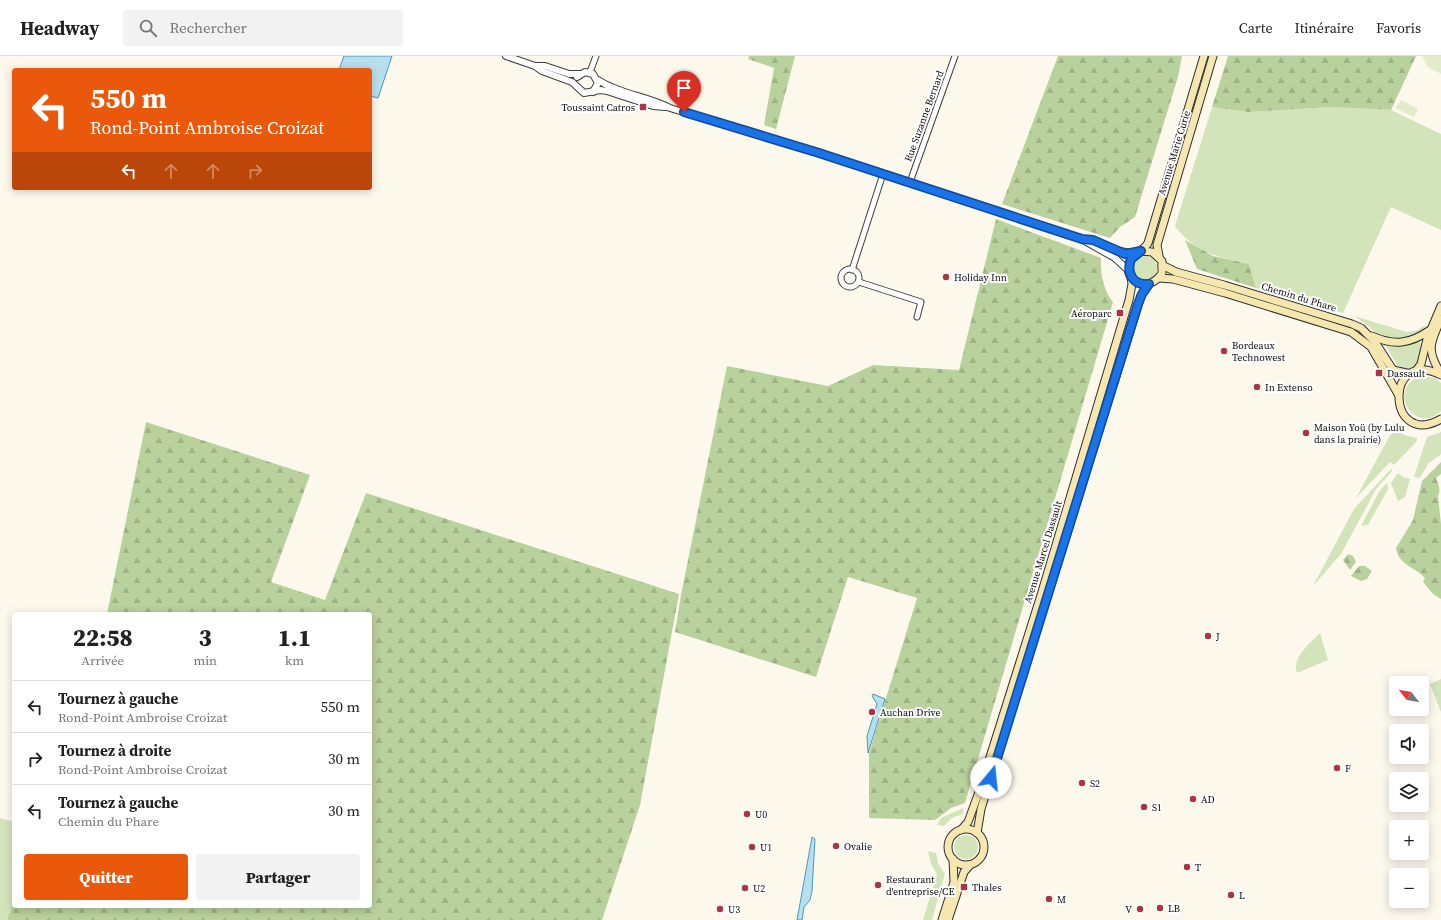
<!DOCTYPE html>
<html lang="fr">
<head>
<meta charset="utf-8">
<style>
  :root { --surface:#fff; --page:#f2f2f2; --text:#222; --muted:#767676; --line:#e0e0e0; --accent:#ea580c }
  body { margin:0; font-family:"Source Serif 4",serif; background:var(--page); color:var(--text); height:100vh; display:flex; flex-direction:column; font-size:15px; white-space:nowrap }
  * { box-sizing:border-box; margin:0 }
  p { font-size:13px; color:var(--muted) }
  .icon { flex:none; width:22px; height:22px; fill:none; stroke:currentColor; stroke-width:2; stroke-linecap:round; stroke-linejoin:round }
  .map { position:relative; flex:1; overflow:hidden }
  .side { position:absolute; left:12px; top:556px; width:360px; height:296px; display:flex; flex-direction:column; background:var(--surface); border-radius:4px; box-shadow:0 2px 10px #0003 }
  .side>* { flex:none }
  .banner { position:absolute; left:12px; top:12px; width:360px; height:122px; border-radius:4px; box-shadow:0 2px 10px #0003; background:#ea580c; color:#fff; overflow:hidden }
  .needle { width:26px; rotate:301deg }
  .tools { position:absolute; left:1389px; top:620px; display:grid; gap:8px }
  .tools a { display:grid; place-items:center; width:40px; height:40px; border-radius:4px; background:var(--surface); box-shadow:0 2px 10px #0003; font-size:20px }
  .pin { position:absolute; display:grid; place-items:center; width:34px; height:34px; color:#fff; margin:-41px -17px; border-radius:50% 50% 50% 0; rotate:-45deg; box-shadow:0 0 4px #0007 }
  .pin .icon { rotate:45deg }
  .me { position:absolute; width:44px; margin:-22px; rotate:17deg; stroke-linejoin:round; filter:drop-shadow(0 0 3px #0008) }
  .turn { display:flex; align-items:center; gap:14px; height:84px; padding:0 12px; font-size:18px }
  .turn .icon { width:52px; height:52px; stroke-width:2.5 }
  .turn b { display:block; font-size:28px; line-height:34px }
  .lanes { display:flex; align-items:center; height:38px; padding:0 12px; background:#0003; justify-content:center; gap:20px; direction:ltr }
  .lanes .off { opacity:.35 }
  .eta { display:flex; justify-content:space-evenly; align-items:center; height:68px; text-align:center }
  .eta b { font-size:24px; font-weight:800; line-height:28px }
  .cta { display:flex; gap:8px; margin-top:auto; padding:8px 12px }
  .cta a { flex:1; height:46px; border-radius:4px; background:var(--accent); color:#fff; font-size:16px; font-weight:800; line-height:46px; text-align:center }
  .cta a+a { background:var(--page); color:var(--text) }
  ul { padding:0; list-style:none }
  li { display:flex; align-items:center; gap:12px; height:52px; padding:0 12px; border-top:1px solid var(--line) }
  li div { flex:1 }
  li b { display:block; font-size:15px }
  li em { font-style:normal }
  header { display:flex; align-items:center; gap:24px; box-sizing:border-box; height:56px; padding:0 20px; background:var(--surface); border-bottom:1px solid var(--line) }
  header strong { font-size:19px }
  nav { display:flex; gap:22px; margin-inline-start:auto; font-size:14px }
  .search { width:280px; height:36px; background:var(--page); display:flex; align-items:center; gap:10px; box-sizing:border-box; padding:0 14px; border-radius:4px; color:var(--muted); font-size:15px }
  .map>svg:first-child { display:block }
</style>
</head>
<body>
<header>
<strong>Headway</strong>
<div class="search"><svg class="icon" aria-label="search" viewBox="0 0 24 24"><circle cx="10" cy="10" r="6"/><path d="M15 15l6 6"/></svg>Rechercher</div>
<nav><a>Carte</a><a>Itinéraire</a><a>Favoris</a></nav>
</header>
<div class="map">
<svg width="1441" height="864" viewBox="0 0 1441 864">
  <defs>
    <pattern id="forest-firs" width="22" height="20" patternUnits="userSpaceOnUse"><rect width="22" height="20" fill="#b9d19c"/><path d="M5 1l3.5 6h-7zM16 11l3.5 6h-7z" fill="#9eb285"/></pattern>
  </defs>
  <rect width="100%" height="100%" fill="#fdf8ec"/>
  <g fill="#d3e3ba">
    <path d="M1212,51l36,5 83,-5 60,3 50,24v96l-50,-23 -48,106 -87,-25 -7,-24c-31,-7 -54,-11 -74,-38z"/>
    <circle cx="1145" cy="212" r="12"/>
    <path d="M1354,260l53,16 11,-2 7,-5 -4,10c-7,2 -17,7 -24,6 -18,-1 -28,-17 -43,-25z"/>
    <path d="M1420,284c2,12 -1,27 -14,30l-9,-5 -11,-19 -1,1 -3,-4c13,5 26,3 38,-3z"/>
    <path d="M1421,320l14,2 6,5v28c-25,25 -57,-21 -20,-35z"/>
    <path d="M1399,373l5,6 13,3v3l-23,24 -4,-3 -34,36 33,-61 6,-7z"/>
    <path d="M1441,376v22l-13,10 -8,14 -6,-1 13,-40z"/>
    <path d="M1391,413l1,2 -16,18 -35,65 -28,32 41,-77z"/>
    <path d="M1398,417l5,4 7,2 -5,18 -7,4 -7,-18z"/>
    <path d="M1387,427l1,6 -20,36 -7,1 19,-36z"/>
    <path d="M1320,577l8,27 -31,13c-5,-16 12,-29 23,-40z"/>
    <path d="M1441,623v33l-11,-28z"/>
    <path d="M963,752l1,5 -12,5 -8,8 -7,-1 4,-7z"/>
    <path d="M0,762l14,4v77l-7,21h-7z"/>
    <circle cx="966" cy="791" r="12"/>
    <path d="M928,795l8,2 2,10 7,11 -13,46h-9l14,-46 -6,-10z"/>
  </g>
  <g fill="url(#forest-firs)">
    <path d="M749,0h46l-19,73 -12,-4 10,-57 -26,-9z"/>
    <path d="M1058,0h124l-4,21 -43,140 -15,10 -10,11 -108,-34z"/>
    <path d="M1228,0h188l-25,54 -60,-3 -83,5 -36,-5z"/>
    <path d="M996,163l105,39c-1,14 2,32 12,44l-148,501 -14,5 -16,12 -66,-2v-65l48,-155 -69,-21 -32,100 -141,-45 6,-37 46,-229 101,20 45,-21 86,5z"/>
    <path d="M1185,184l28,16 36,8 7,24 -59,-19z"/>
    <path d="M146,366l164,53 -39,107 54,18 41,-107 313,101 -39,211 -38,115h-595l7,-21v7h356v-292h-263z"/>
    <path d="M1441,406v12l-5,4c3,8 5,11 2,18l3,28v75l-8,-5 -10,-12 2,-4c-8,-10 -27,-13 -29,-30l17,-28 9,-39z"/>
    <path d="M1348,498l5,2 3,6 -6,8 -7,-10z"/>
    <path d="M1359,510h6l7,5 -5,8 -6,2 -10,-5z"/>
  </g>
  <g fill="#e3ebcb">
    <path d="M1422,0h19v18l-13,-7z"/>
    <path d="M1401,44l17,9 -4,8 -17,-8 -1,-2z"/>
  </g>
  <g fill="#b7dfee" stroke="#4798bc">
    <path d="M344,0h48l-14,42 -8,-2v-26h-31z"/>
    <path d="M873,638l12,5 -17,54 -1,-17 10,-32 -5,-8z"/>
    <path d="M812,781l3,2 -3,52 -2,9 -6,7 -2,13h-5z"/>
  </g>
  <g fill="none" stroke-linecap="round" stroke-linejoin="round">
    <g stroke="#3e3e3e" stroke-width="7">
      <g id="minor">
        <path d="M590,16l6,-16"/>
        <path d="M910,126l45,-126"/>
        <circle cx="850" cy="222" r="9"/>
        <path d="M852,214l31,-96"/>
        <path d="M859,226l62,20 -4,15"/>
      </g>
    </g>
    <g stroke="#3e3e3e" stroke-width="8">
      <g id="tertiary">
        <path d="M506,0l29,10h10l24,8h11"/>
        <path d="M535,10l7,5 30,11 12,11 16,-3 7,1 46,15 12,1"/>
        <path d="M577,21l8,-5 8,2 5,9 -5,9"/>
        <path d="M598,24c21,14 49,16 72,28l149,45 263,86c20,2 38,17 57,13"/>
        <path d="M1083,184l32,18 14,13"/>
      </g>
    </g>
    <g stroke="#2d2d2d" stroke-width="9">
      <g id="secondary">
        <path d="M1141,195l11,1 10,9v12c-11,19 -38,12 -33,-9 2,-10 14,-12 19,-21l56,-187"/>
        <path d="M1159,200l-2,-11 56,-189"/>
        <path d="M1162,209l14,7 48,13 128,39 9,4 14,14 18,28 18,4"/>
        <path d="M1159,222l14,1 52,14 126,39 20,15 27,47"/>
        <path d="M1372,280c22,10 38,8 58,-6"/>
        <path d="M1415,316l6,-8 6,-25 14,-33"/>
        <path d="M1441,318c-15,-24 -11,-31 0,-55"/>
        <path d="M1441,319c-58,-29 -54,75 0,44"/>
        <circle cx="966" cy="791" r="18"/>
        <path d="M961,774l7,-8 11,-30 62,-197 88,-295 3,-16 -1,-8"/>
        <path d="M977,777l4,-24 160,-513 8,-12"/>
        <path d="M942,864l12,-38 -1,-23"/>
        <path d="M948,864l16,-48 6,-7"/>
      </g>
    </g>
    <use href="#minor" stroke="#fff" stroke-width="5"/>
    <use href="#tertiary" stroke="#fff" stroke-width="6"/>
    <use href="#secondary" stroke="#f5e7af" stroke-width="7"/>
  </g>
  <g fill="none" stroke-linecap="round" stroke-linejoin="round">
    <g stroke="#114b97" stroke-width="10">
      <path id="route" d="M684,56l135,41 263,86 11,1 32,14 16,-3 -10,8c-5,14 2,27 18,25l-7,10 -4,10 -147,474"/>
    </g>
    <use href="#route" stroke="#1a73e8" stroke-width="7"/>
  </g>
  <g fill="#aa3545" stroke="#fff" stroke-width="1.5">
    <rect x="639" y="47" width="8" height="8" rx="2"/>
    <circle cx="946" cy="221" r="4"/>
    <rect x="1116" y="253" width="8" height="8" rx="2"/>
    <circle cx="1224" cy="295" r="4"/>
    <rect x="1375" y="313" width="8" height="8" rx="2"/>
    <circle cx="1257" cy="331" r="4"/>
    <circle cx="1306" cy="377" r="4"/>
    <circle cx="1208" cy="580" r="4"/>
    <circle cx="872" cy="656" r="4"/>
    <circle cx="1337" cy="712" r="4"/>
    <circle cx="1082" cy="727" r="4"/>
    <circle cx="1193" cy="743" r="4"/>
    <circle cx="1144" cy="751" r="4"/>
    <circle cx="747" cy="758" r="4"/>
    <circle cx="836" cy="790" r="4"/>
    <circle cx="752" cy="791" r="4"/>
    <circle cx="1187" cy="811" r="4"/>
    <circle cx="878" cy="829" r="4"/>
    <rect x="960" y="827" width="8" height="8" rx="2"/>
    <circle cx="745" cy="832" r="4"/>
    <circle cx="1231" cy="839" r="4"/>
    <circle cx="1049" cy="843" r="4"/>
    <circle cx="1160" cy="852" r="4"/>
    <circle cx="720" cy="853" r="4"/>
    <circle cx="1140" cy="853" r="4"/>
  </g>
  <g text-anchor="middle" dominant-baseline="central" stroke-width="4" stroke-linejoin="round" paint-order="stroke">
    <g font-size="10" fill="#0b0b0b" stroke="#fff" text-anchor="start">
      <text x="635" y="51" text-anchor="end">Toussaint Catros</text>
      <text x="954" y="221">Holiday Inn</text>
      <text x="1112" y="257" text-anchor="end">Aéroparc</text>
      <text x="1232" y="289">Bordeaux<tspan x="1232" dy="12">Technowest</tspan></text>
      <text x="1387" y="317">Dassault</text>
      <text x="1265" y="331">In Extenso</text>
      <text x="1314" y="371">Maison Yoü (by Lulu<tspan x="1314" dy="12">dans la prairie)</tspan></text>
      <text x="1216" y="580">J</text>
      <text x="880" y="656">Auchan Drive</text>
      <text x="1345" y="712">F</text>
      <text x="1090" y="727">S2</text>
      <text x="1201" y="743">AD</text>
      <text x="1152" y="751">S1</text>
      <text x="755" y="758">U0</text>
      <text x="844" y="790">Ovalie</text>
      <text x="760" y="791">U1</text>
      <text x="1195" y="811">T</text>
      <text x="886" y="823">Restaurant<tspan x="886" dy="12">d'entreprise/CE</tspan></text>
      <text x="972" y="831">Thales</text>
      <text x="753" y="832">U2</text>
      <text x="1239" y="839">L</text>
      <text x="1057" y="843">M</text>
      <text x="1168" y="852">LB</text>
      <text x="728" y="853">U3</text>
      <text x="1132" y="853" text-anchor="end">V</text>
    </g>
    <g font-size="10" fill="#0b0b0b" stroke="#fff">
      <text transform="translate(924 60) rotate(-70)">Rue Suzanne Bernard</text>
      <text transform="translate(1174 97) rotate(-73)">Avenue Marie Curie</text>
      <text transform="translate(1299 241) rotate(17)">Chemin du Phare</text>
      <text transform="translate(1043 496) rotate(-73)">Avenue Marcel Dassault</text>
    </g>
  </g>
</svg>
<div class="tools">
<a><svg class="needle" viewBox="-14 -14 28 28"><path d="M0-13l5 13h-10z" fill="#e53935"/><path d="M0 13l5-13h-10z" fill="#767676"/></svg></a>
<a><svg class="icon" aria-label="sound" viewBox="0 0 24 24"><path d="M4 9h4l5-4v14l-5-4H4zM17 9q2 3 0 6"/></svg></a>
<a><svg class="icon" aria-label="layers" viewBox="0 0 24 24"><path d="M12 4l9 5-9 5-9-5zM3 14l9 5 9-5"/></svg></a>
<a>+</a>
<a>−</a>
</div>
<div class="pin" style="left:684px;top:56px;background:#d93025"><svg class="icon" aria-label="arrive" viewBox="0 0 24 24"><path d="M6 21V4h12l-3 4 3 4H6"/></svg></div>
<svg class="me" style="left:991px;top:722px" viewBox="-20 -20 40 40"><circle r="19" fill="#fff"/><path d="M0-13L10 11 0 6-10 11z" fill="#1a73e8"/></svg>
<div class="banner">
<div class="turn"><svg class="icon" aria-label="left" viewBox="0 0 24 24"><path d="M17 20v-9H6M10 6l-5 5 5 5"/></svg><div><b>550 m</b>Rond-Point Ambroise Croizat</div></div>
<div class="lanes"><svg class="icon" aria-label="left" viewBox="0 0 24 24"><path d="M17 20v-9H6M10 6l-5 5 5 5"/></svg><svg class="icon off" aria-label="ahead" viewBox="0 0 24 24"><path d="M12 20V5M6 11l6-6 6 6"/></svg><svg class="icon off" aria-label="ahead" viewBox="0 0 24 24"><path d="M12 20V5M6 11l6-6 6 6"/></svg><svg class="icon off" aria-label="right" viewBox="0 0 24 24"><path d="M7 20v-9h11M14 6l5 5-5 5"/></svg></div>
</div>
<section class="side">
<div class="eta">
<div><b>22:58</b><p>Arrivée</p></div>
<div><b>3</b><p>min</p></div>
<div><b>1.1</b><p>km</p></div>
</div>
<ul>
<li><svg class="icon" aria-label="left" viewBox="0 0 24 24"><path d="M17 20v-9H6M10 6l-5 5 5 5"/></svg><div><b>Tournez à gauche</b><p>Rond-Point Ambroise Croizat</p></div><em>550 m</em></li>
<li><svg class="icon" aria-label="right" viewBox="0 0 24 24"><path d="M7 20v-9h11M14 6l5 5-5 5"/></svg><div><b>Tournez à droite</b><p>Rond-Point Ambroise Croizat</p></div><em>30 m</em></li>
<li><svg class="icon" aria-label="left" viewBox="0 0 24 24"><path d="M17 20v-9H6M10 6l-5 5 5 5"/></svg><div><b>Tournez à gauche</b><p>Chemin du Phare</p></div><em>30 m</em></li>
</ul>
<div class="cta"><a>Quitter</a><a>Partager</a></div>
</section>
</div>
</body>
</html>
